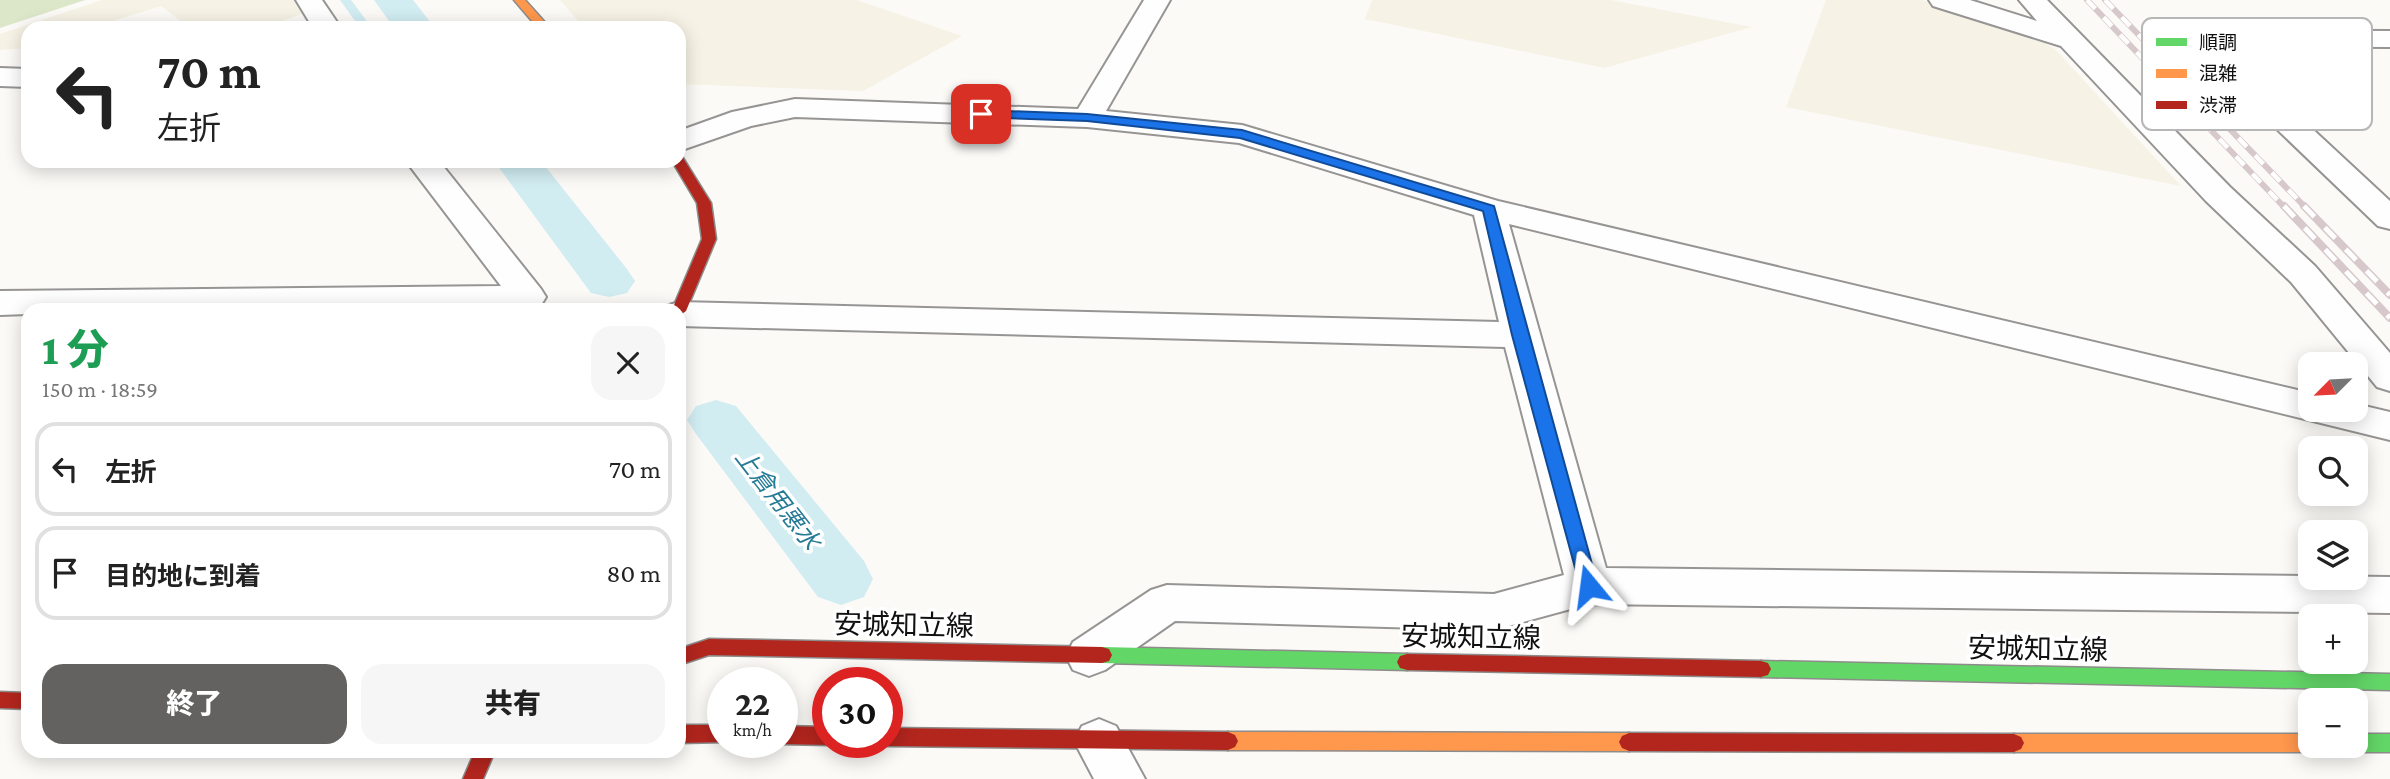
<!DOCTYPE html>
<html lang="ja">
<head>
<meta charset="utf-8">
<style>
  :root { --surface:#fff; --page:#f6f6f6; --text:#222; --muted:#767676; --line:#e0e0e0; --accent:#636261 }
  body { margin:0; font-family:"Crimson Pro","Noto Sans JP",serif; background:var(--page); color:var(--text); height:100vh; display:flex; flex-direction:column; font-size:26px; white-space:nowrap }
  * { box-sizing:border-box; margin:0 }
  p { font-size:23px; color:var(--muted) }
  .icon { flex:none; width:38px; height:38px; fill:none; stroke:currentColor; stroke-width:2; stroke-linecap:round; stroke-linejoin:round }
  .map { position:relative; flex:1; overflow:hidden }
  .side { position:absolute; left:21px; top:303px; width:665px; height:455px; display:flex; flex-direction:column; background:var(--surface); border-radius:21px; box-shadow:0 4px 18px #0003 }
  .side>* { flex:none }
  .top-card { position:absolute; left:21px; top:21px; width:665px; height:147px; border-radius:21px; box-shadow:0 4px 18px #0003; background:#fff; color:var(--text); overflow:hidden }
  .needle { width:46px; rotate:246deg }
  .controls { position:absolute; left:2298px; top:352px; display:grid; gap:14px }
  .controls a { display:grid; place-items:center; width:70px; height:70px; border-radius:14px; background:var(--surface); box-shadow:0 4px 18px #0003; font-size:35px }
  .speed { position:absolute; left:707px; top:667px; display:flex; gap:14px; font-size:35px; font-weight:700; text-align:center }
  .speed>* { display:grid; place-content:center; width:91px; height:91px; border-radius:50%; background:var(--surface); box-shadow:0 4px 18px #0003; line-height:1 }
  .speed small { font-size:18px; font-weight:400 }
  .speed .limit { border:10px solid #d22; background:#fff; color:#111 }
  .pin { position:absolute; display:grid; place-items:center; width:60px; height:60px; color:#fff; margin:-30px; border-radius:14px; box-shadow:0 4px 10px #0006 }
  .me { position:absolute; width:77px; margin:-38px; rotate:344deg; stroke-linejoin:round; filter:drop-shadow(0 0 5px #0008) }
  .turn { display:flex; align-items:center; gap:24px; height:147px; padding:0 21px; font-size:32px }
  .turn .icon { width:91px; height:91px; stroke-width:2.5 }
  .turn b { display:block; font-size:49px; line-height:60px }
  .round { display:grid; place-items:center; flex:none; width:74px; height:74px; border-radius:21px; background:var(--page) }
  .summary { display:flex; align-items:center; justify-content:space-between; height:119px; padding:0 21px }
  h1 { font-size:42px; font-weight:800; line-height:52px; color:#1e9e55 }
  .cta { display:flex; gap:14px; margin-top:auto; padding:14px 21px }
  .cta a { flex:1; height:80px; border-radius:21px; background:var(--accent); color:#fff; font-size:28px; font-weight:800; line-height:80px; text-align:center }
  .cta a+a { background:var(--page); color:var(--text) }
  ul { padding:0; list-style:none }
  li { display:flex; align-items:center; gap:21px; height:94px; margin:0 14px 10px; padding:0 7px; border:4px solid var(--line); border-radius:21px }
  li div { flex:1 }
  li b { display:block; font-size:26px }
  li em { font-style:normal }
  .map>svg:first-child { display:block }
</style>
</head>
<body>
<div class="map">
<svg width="2390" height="779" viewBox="0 0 2390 779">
  <rect width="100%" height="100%" fill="#fcfaf7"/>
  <g fill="#f6f2e5">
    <path d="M102,0h193l10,13 -42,15h-73l-29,-22 -70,22h-63v20l-28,2v-16z"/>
    <path d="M560,0h297l105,36 -99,55 -184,-7v-56h-95z"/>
    <path d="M1372,0h239l141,27 -148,41 -239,-49z"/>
    <path d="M1826,0h96l107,34 26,15 126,137 -395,-79z"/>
  </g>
  <path fill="#dce6c8" d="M0,0h85l-85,28z"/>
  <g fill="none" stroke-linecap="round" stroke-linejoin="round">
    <path fill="#d1edf2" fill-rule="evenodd" d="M340,0h11l21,28h-12z"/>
    <g fill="#d1edf2" fill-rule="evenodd">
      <path d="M374,0h39l22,28h-41z"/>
      <path d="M494,161h47l86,108 8,12 -8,12 -18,4 -18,-4z"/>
      <path d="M716,400l20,6 128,155 9,18 -9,18 -23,8 -23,-8 -122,-163 -9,-14 9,-14z"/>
    </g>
    <g stroke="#969594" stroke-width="4">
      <g id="street">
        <path d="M296,0h26l19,28h-28z"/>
        <path d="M1144,0h26l-64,111 136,14 256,76 812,192v17h46v-6l34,8v28l-881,-216 97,344 784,9v36l-801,-9 -95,26 -319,-9 -70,49 -16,6 -16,-6 -7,-14 7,-14 78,-52 16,-5 327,9 70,-19 -59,-228 -826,-21v-16h-15l2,-4 13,-4 820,20 -25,-107 -235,-72 -152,-16 -292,-10 -44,9 -72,25v-20l53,-19 63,-13 283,10z"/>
        <path d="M1929,0h41l67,21 -18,-21h28l183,187 85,79 75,87v38l-13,-4 -86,-105 -85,-81 -145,-155 -128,-40z"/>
        <path d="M2198,30l192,1v16l-167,-1 167,155v28l-12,-3 -190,-182 -4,-6 4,-6z"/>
        <path d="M0,68l28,1v18l-28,-1z"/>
        <path d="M406,161h33l102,128 5,8 -5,8 -13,4 -500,1v4l-28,1v-24l501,-5z"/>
        <path d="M1099,719l17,7 29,53h-51l-20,-38 8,-15z"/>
      </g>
    </g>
    <g stroke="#8d8c8b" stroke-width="3">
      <g id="fast">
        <path d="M1102,647l305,7 7,2 3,6 -3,6 -7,2 -305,-7 -7,-2 -3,-6 3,-6z"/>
        <path d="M1761,661l629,13v16l-629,-13 -7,-2 -3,-6 3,-6z"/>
        <path d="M2356,734h34v18h-34l-7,-3 -2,-3h9z"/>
      </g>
    </g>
    <g stroke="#8d8c8b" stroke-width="3">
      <g id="slow">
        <path d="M514,0h11l25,28h-12z"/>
        <path d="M1228,732l401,1 7,3 3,6 -3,6 -7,3 -401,-1 -7,-3 -3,-6 3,-6z"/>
        <path d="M2014,734h296v12h9l-2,3 -7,3h-296l-7,-3 -3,-6 3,-6z"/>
      </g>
    </g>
    <g stroke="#8d8c8b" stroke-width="3">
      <g id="jam">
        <path d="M679,157l4,1 28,45 5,36 -30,72 -7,5v-6h-7l30,-71 -5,-36 -25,-42h7z"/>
        <path d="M709,639l393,8 7,2 3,6 -3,6 -7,2 -393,-8 -30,10v-16z"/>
        <path d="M1407,654l354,7 7,2 3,6 -3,6 -7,2 -354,-7 -7,-2 -3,-6 3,-6z"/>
        <path d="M0,692l28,1v16l-28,-1z"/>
        <path d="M679,725h44v17h2l-46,1z"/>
        <path d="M782,726l46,1v15h7l-7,3 -46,-1 -5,-2h5z"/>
        <path d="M887,728l341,4 7,3 3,6 -3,6 -7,3 -341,-4 -8,-4h8z"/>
        <path d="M1629,733l385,1 7,3 3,6 -3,6 -7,3 -385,-1 -7,-3 -3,-6 3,-6z"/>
        <path d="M475,751h20l-12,28h-20z"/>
      </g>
    </g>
    <use href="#street" fill="#fffefe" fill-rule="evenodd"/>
    <use href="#fast" fill="#63d668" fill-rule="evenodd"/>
    <use href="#slow" fill="#ff974d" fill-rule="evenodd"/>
    <use href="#jam" fill="#b3261e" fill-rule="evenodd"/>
    <g stroke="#d7c8cb" stroke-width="6">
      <g id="rail-far1">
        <path d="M2087,0l198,208"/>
        <path d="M2105,0l201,208"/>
      </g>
    </g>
    <g stroke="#d7c8cb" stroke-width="8">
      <g id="rail">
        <path d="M2284,206l106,112"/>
        <path d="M2304,206l86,89"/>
      </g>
    </g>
    <use href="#rail-far1" stroke="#fff" stroke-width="4.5" stroke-dasharray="12" stroke-linecap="butt"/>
    <use href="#rail" stroke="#fff" stroke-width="5" stroke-dasharray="15" stroke-linecap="butt"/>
  </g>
  <path fill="#1a73e8" stroke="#114b97" stroke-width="2" d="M981,110l106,4 155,16 252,76 104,380 -2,5 -7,2 -6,-2 -3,-5 -68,-251 -29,-124 -243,-73 -153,-17 -111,-4v-6z"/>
  <g text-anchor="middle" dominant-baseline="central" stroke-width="7" stroke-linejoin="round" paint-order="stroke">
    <g font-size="24" font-style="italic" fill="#257a96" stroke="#fff">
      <text transform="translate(778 499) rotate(52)">上倉用悪水</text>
    </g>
    <g font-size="28" fill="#101010" stroke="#fff">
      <text transform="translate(904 625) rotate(1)">安城知立線</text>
      <text transform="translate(1471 637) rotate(1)">安城知立線</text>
      <text transform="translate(2038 649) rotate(1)">安城知立線</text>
    </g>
  </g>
  <rect x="2142" y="18" width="230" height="112" rx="10" fill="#fff" stroke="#b7b7b7" stroke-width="2"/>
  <rect x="2156" y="38" width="31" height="8" fill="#63d668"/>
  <rect x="2156" y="69" width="31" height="9" fill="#ff974d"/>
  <rect x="2156" y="101" width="31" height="8" fill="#b3261e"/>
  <g font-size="19" fill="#101010">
    <text x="2199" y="49">順調</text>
    <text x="2199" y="80">混雑</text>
    <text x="2199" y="112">渋滞</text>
  </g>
</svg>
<div class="controls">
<a><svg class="needle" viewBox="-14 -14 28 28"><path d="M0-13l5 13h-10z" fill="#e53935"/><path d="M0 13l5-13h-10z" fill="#767676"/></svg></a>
<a><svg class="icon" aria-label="search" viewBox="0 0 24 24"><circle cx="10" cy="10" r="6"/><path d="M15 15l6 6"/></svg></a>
<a><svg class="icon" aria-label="layers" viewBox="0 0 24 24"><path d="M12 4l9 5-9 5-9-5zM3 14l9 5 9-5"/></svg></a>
<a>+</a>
<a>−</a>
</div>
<div class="speed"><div>22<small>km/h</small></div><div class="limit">30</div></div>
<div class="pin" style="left:981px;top:114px;background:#d93025"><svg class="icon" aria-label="arrive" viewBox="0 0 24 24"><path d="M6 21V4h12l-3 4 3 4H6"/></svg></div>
<svg class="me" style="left:1589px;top:586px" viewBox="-20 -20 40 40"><path d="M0-17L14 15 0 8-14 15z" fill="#1a73e8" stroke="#fff" stroke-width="4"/></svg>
<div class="top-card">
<div class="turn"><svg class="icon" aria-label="left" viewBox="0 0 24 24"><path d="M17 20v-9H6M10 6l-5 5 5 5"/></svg><div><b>70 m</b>左折</div></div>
</div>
<section class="side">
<div class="summary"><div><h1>1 分</h1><p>150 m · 18:59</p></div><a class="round"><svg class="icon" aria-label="close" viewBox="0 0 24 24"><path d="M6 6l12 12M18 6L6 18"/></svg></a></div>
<ul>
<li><svg class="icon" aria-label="left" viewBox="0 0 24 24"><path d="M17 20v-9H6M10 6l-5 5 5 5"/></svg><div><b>左折</b></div><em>70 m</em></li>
<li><svg class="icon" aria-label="arrive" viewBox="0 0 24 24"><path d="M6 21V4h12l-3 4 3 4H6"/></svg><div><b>目的地に到着</b></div><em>80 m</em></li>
</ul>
<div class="cta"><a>終了</a><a>共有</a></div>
</section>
</div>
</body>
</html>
